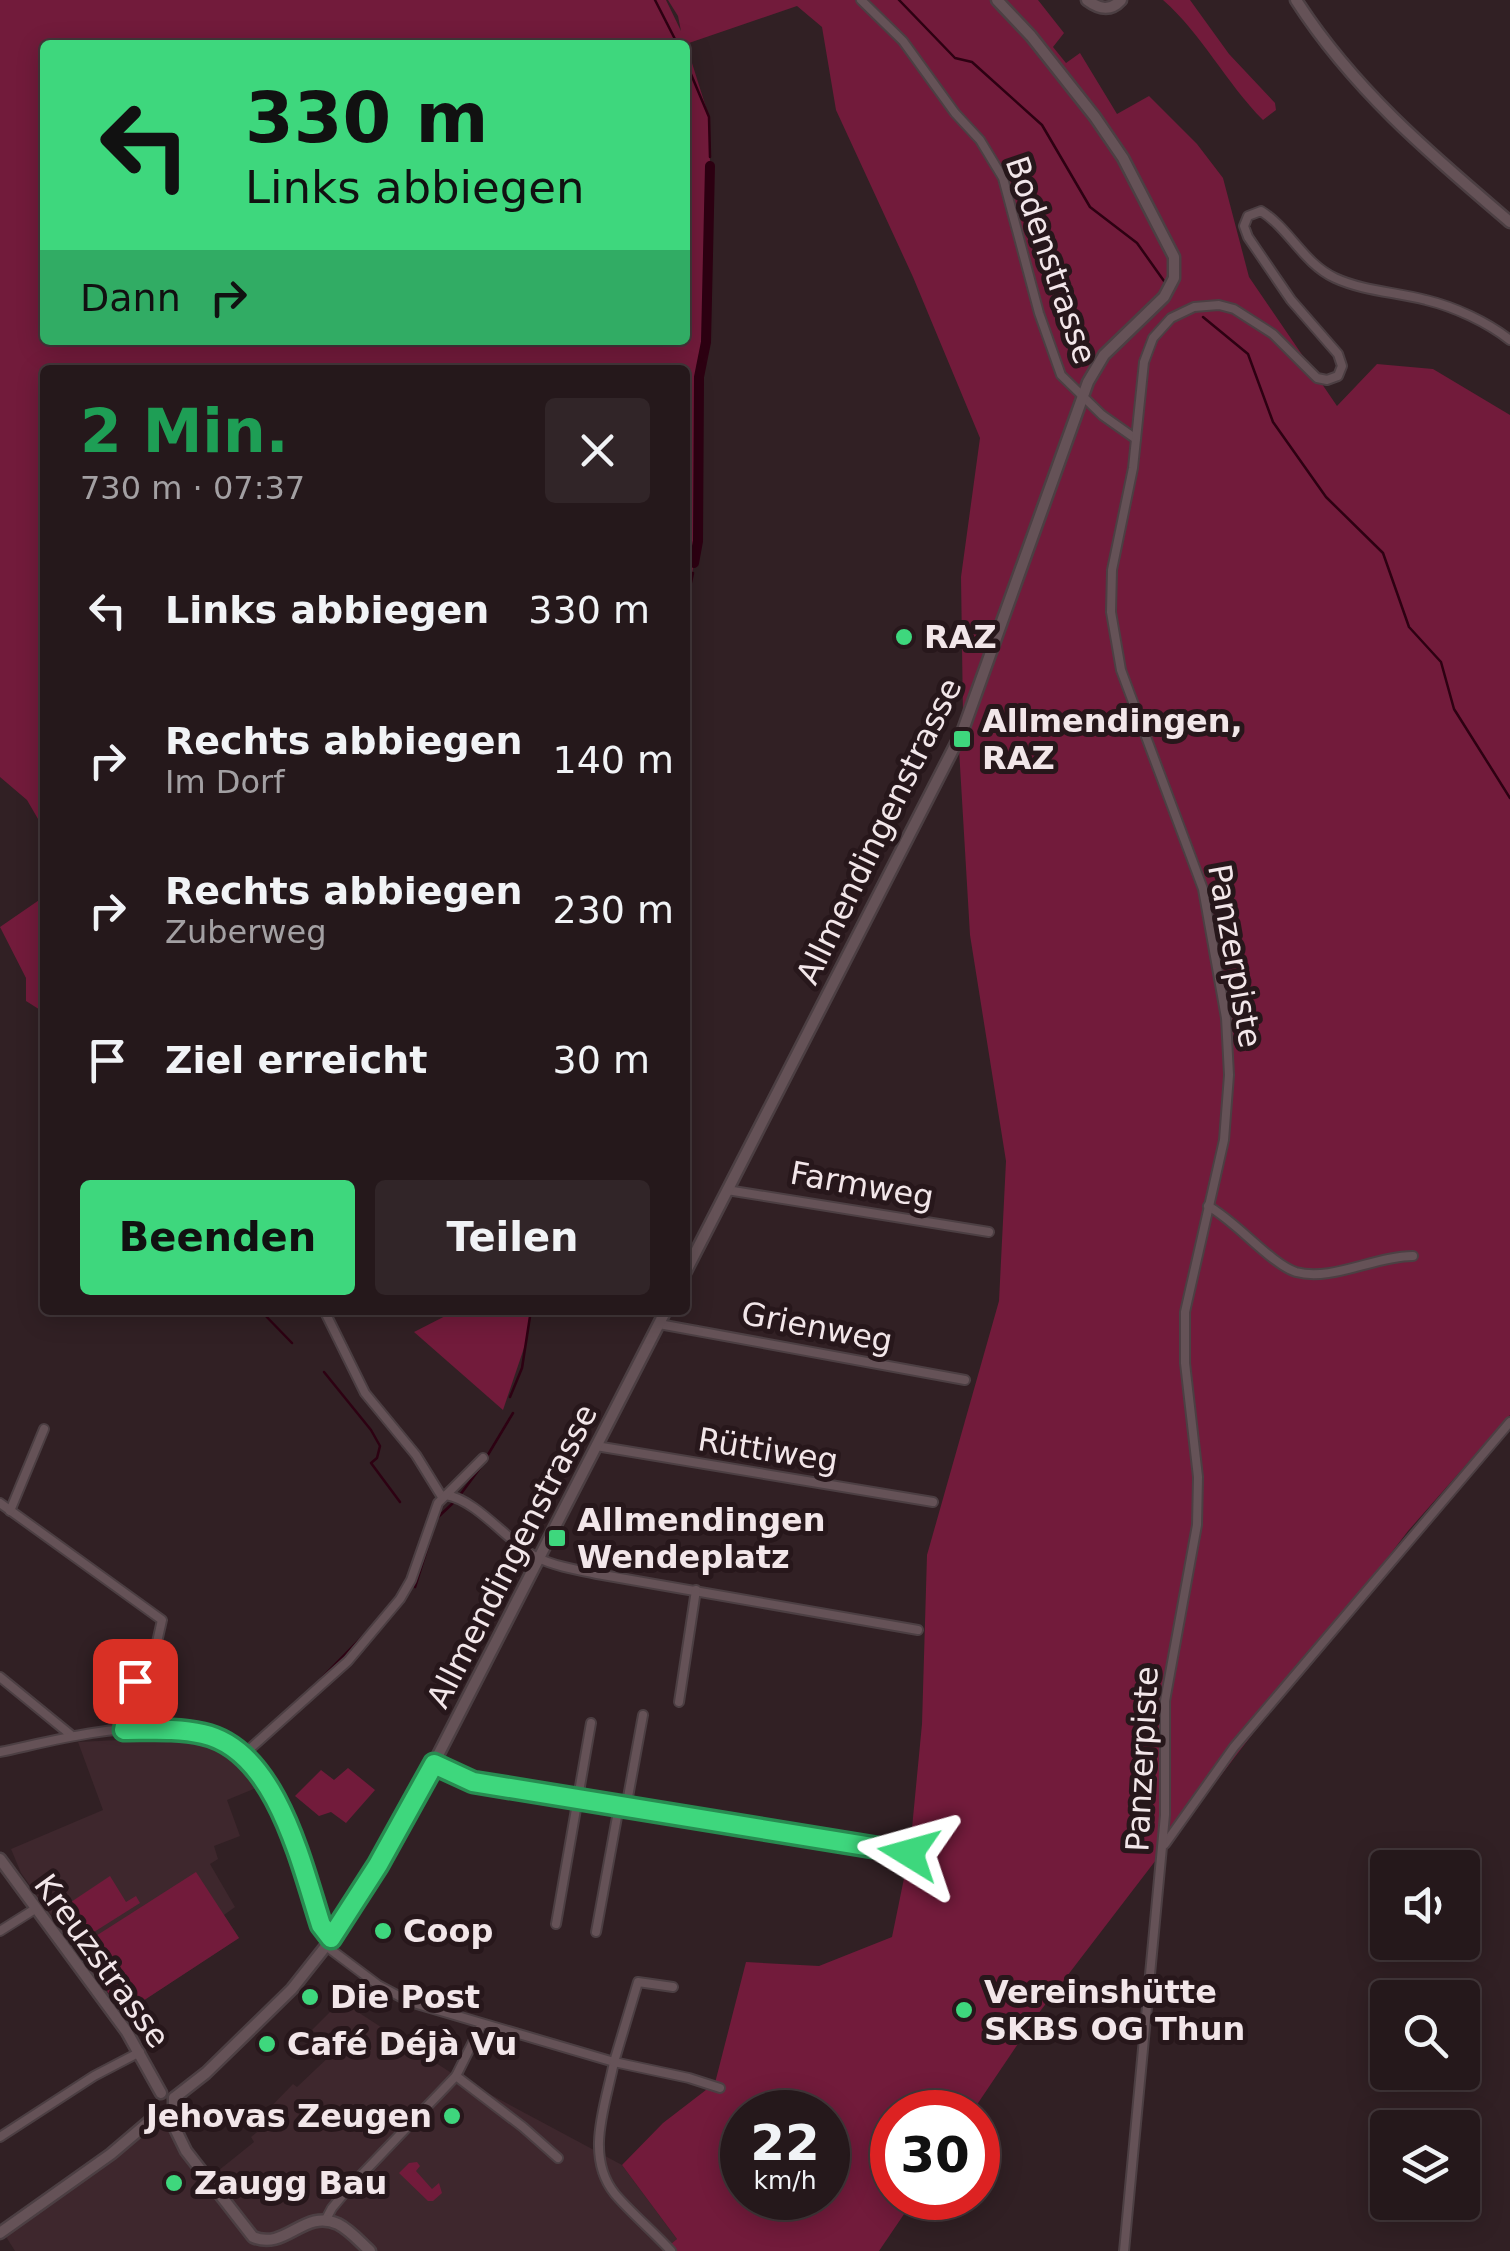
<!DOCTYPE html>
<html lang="de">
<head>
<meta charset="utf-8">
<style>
  :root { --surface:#25181b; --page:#312528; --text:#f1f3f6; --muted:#a3a0a3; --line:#42373a; --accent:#3ed77d }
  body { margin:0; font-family:"DejaVu Sans",sans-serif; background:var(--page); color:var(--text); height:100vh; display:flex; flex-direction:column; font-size:38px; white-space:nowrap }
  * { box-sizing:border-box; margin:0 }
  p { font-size:32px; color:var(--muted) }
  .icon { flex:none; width:55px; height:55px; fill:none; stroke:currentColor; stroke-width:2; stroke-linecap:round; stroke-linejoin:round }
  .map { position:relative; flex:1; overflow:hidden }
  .panel { position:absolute; left:40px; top:365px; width:650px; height:950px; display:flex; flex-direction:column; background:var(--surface); border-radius:10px; box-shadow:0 5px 25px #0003,0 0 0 2px var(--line) }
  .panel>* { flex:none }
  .top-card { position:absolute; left:40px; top:40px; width:650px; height:305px; border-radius:10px; box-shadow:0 5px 25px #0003,0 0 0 2px var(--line); background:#3ed77d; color:#111; overflow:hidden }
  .buttons { position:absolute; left:1370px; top:1850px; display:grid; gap:20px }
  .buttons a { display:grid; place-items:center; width:110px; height:110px; border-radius:10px; background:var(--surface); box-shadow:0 5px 25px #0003,0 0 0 2px var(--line); font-size:50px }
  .speed { position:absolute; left:720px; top:2090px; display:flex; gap:20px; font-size:50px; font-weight:700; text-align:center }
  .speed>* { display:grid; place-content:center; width:130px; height:130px; border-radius:50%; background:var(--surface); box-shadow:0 5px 25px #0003,0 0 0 2px var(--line); line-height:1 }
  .speed small { font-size:25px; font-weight:400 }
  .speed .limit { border:15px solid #d22; background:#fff; color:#111 }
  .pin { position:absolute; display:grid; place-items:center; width:85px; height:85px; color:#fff; margin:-42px; border-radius:20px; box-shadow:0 5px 15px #0006 }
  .me { position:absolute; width:110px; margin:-55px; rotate:278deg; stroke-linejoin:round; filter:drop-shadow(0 0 8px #0008) }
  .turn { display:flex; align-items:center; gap:35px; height:210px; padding:0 40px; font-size:45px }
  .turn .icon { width:130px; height:130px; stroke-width:2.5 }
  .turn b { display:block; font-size:70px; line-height:85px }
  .then { display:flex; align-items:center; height:95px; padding:0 40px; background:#0003; gap:20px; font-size:38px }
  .round { display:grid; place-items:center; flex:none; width:105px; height:105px; border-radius:10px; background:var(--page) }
  .summary { display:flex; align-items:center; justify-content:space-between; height:170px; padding:0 40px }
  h1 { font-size:60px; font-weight:600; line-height:75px; color:#1e9e55 }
  .action { display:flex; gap:20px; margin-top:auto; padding:20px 40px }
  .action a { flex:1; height:115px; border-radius:10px; background:var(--accent); color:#111; font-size:40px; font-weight:600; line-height:115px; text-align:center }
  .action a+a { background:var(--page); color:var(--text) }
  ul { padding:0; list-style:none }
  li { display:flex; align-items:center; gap:30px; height:150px; padding:0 40px }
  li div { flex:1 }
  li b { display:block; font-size:38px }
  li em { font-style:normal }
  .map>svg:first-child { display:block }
</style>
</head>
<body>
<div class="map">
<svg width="1510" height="2251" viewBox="0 0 1510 2251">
  <rect width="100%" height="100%" fill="#312024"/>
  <g fill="#3e272d">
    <path d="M160,1738l37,4 24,9 23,16 17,19 -34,14 13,36 -26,10 4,13 -8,5 25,43 -11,8 15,23 -116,76 -102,-141 -10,-24 92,-39 -25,-68z"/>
    <path d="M341,2001l115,75 166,89 55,74 -15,12h-647l-12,-19 158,-117 7,-1 40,65 46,-37 -3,-5 10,-8 -5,-7 37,-38 4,3 37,-35 -22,-22z"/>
  </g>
  <g fill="#721b3b" fill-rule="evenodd">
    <path d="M0,0h666l15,31 -3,-15 -10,-16h322l31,32 75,95 -93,-127h35l26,33 -11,14 13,16 14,-10 37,61 32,-18 48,48 26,34 26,99 88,129 40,-42 56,5 77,46v1000l-102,116 -370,483 -66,98h-80v86h23l-36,53h-217l15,-12 -55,-74 41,-42 52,-40 31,-121 73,4 73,-29 18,-88 12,-125 5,-169 72,-254 7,-140 -36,-226 -11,-186 4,-33 -2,-139 19,-139 -67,-161 -77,-167 -14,-83 -25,-21 -111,38 23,73 1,40 -4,185 -7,35 -1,164 -13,70v-241h-640v461l-18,-31 -27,-23zM45,45h640v295h-640zM742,2112h86v86h-86z"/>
    <path d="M1163,0h27l39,54 46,49 1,7 -13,10c-37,-37 -61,-86 -100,-120z"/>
    <path d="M45,896v117l-19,-12v-23l-26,-51z"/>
    <path d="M457,1310h73l-3,29 -24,71 -89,-78z"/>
    <path d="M348,1768l27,22 -29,33 -15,-11 -12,4 -24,-20 26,-26 13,10z"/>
    <path d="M196,1872l43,66 -116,76 -42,-61 7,-12z"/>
    <path d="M110,1876l16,26 10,-6 4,7 -65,41 -22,-30z"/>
    <path d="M417,2162l3,4 -4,5 16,18 7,-6 3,10 -9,8h-5l-29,-28 10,-10z"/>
  </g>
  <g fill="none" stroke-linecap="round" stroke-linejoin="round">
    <g stroke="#2d0112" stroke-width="2.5">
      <path d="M655,0l23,45"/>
      <path d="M899,0l56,58 17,4 70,63 48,82 47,36 27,38"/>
      <path d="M685,60l24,57 1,40"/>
      <path d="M1203,317l45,37 25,68 53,75 57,56 26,74 32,35 13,47 56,89"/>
      <path d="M685,611l8,-38"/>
      <path d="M260,1310l32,33"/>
      <path d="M324,1372l47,58 9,16 -3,12 -6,5 29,39"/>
      <path d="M510,1397l12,-29 9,-58"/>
      <path d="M460,1495l20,-27 33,-55"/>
      <path d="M436,1519l17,-16"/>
      <path d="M415,1587l19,-60"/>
      <path d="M385,1611l14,-17"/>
      <path d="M321,1679l50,-51"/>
    </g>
    <path stroke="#2d0112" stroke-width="10" d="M694,563l4,-22 1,-164 7,-35 4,-176"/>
    <g stroke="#4c3f43" stroke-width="12">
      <g id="minor">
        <path d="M861,0l42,41 52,72 25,27 23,38 36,135 22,62 41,40 34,24"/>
        <path d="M727,1190l262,42"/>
        <path d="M1208,1206c28,15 63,58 88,66 35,10 79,-16 117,-16"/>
        <path d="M324,1310l41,83 51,62 26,42"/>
        <path d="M659,1324l306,56"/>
        <path d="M596,1446l337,56"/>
        <path d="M446,1495c31,5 62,47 90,62 18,9 41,13 61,17l321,56"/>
        <path d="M0,1503l162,117 -7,31 -23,37 -8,42"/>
        <path d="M10,1511l34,-82"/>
        <path d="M0,1677l71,58"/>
        <path d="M679,1702l17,-112"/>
        <path d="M0,1752c86,-18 214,-58 269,36 24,41 37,92 52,137l10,14"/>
        <path d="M243,1755l105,-94 52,-62 11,-19 27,-77 45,-45"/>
        <path d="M434,1763l31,17 18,4 426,69"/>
        <path d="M626,1808l17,-93"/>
        <path d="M1165,1844l69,-97 276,-325"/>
        <path d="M556,1924l35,-201"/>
        <path d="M0,1931l35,-22"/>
        <path d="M596,1932l23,-126"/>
        <path d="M326,1946l52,39 32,17 204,60c-8,42 -30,94 1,132 17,20 38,37 56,57"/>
        <path d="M673,1987l-35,-5 -24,80 75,16 31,10"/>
        <path d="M456,2076l67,51 35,31"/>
        <path d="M0,2137l94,-61 46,-24"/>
        <path d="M325,2221l7,-13 15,-18 109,-114 26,-52"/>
        <path d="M1124,2251l41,-436v-114l32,-176 1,-48 -13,-114v-51l39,-172 5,-65 -3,-57 -23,-129 -82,-219 -10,-58 1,-42 21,-102 11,-106 9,-24 18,-20 23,-11 25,-2 15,4 39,25 44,44 10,2 11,-4 4,-10 -4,-12 -47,-54 -43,-63 -4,-11 4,-10 13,-5c29,18 42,52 74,67 28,13 61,14 91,22 29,7 61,22 84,40"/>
      </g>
    </g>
    <g stroke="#4c3f43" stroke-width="15">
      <g id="tertiary">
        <path d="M1087,0c12,9 23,12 34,0"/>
        <path d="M1296,0c57,89 134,154 214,222"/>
        <path d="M685,1273l278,-543 125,-348 16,-27 60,-58 10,-19v-21l-51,-99 -28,-41 -64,-81 -34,-36"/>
        <path d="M0,1859l127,173 34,61"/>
        <path d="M174,2098l32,-25 86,-84 34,-43 39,-60 69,-123 232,-453"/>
        <path d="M174,2098v9l-6,7 18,37 67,86c33,14 51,-29 85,-13 12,6 22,18 32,27"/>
        <path d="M0,2233l111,-79 47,-40"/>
      </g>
    </g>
    <use href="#minor" stroke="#655257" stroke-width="8"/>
    <use href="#tertiary" stroke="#655257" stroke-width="10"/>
  </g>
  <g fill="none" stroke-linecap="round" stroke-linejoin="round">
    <g stroke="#288c51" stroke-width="25">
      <path id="route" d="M135,1681l-11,49c26,0 53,-2 79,4 73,16 98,129 118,191l10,13 47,-73 56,-101 39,18 436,71"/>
    </g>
    <use href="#route" stroke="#3ed77d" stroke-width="18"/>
  </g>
  <g fill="#3ed77d" stroke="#27171b" stroke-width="4">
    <circle cx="904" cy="637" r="10"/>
    <rect x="952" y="729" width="20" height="20" rx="5"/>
    <rect x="547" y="1528" width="20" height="20" rx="5"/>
    <circle cx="383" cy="1931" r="10"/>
    <circle cx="310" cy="1997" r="10"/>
    <circle cx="964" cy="2010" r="10"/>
    <circle cx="267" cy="2044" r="10"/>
    <circle cx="452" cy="2116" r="10"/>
    <circle cx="174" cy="2183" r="10"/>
  </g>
  <g text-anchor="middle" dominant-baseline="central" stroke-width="10" stroke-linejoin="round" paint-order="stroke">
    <g font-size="32" fill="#f2e6e9" stroke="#27171b">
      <text transform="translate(1051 260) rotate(71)">Bodenstrasse</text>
      <text transform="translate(879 831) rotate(-64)">Allmendingenstrasse</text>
      <text transform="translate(1235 956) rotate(80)">Panzerpiste</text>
      <text transform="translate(862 1185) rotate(10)">Farmweg</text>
      <text transform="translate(817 1327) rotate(11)">Grienweg</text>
      <text transform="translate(768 1450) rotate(9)">Rüttiweg</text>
      <text transform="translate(512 1556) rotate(-63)">Allmendingenstrasse</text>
      <text transform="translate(1142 1759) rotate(-87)">Panzerpiste</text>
      <text transform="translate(102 1961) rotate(54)">Kreuzstrasse</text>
    </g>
    <g font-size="32" font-weight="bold" fill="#f2e6e9" stroke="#27171b" text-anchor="start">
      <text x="924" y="637">RAZ</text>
      <text x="982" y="721">Allmendingen,<tspan x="982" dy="37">RAZ</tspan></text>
      <text x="577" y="1520">Allmendingen<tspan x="577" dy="37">Wendeplatz</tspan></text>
      <text x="403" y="1931">Coop</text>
      <text x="984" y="1992">Vereinshütte<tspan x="984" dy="37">SKBS OG Thun</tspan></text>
      <text x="330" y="1997">Die Post</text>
      <text x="287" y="2044">Café Déjà Vu</text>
      <text x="432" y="2116" text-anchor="end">Jehovas Zeugen</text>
      <text x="194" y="2183">Zaugg Bau</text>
    </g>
  </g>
</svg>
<div class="buttons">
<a><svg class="icon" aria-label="sound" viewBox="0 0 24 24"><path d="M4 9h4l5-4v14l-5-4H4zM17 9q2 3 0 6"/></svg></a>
<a><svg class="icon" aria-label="search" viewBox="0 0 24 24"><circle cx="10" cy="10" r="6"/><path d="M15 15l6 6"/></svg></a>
<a><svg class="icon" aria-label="layers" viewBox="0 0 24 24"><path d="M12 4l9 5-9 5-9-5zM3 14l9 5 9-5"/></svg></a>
</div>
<div class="speed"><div>22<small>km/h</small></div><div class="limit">30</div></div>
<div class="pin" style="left:135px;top:1681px;background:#d93025"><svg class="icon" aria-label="arrive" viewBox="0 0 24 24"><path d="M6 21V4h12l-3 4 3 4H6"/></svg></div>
<svg class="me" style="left:909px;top:1853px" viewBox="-20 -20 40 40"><path d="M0-17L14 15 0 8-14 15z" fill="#3ed77d" stroke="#fff" stroke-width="4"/></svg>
<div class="top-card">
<div class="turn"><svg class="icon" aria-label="left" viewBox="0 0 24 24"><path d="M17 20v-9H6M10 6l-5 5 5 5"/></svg><div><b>330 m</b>Links abbiegen</div></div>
<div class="then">Dann<svg class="icon" aria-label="right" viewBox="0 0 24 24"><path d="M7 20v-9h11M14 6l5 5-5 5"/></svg></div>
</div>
<section class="panel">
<div class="summary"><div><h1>2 Min.</h1><p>730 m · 07:37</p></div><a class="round"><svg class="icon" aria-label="close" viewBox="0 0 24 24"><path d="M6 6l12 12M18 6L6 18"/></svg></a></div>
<ul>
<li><svg class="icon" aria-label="left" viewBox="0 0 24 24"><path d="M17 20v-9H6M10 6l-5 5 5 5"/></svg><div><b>Links abbiegen</b></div><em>330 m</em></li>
<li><svg class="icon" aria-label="right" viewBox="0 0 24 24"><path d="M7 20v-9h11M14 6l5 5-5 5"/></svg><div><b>Rechts abbiegen</b><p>Im Dorf</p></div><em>140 m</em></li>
<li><svg class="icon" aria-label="right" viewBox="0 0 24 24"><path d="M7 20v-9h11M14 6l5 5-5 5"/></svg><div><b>Rechts abbiegen</b><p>Zuberweg</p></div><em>230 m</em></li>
<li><svg class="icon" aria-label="arrive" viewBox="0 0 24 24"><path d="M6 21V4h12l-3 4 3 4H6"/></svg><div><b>Ziel erreicht</b></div><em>30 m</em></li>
</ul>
<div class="action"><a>Beenden</a><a>Teilen</a></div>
</section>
</div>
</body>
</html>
